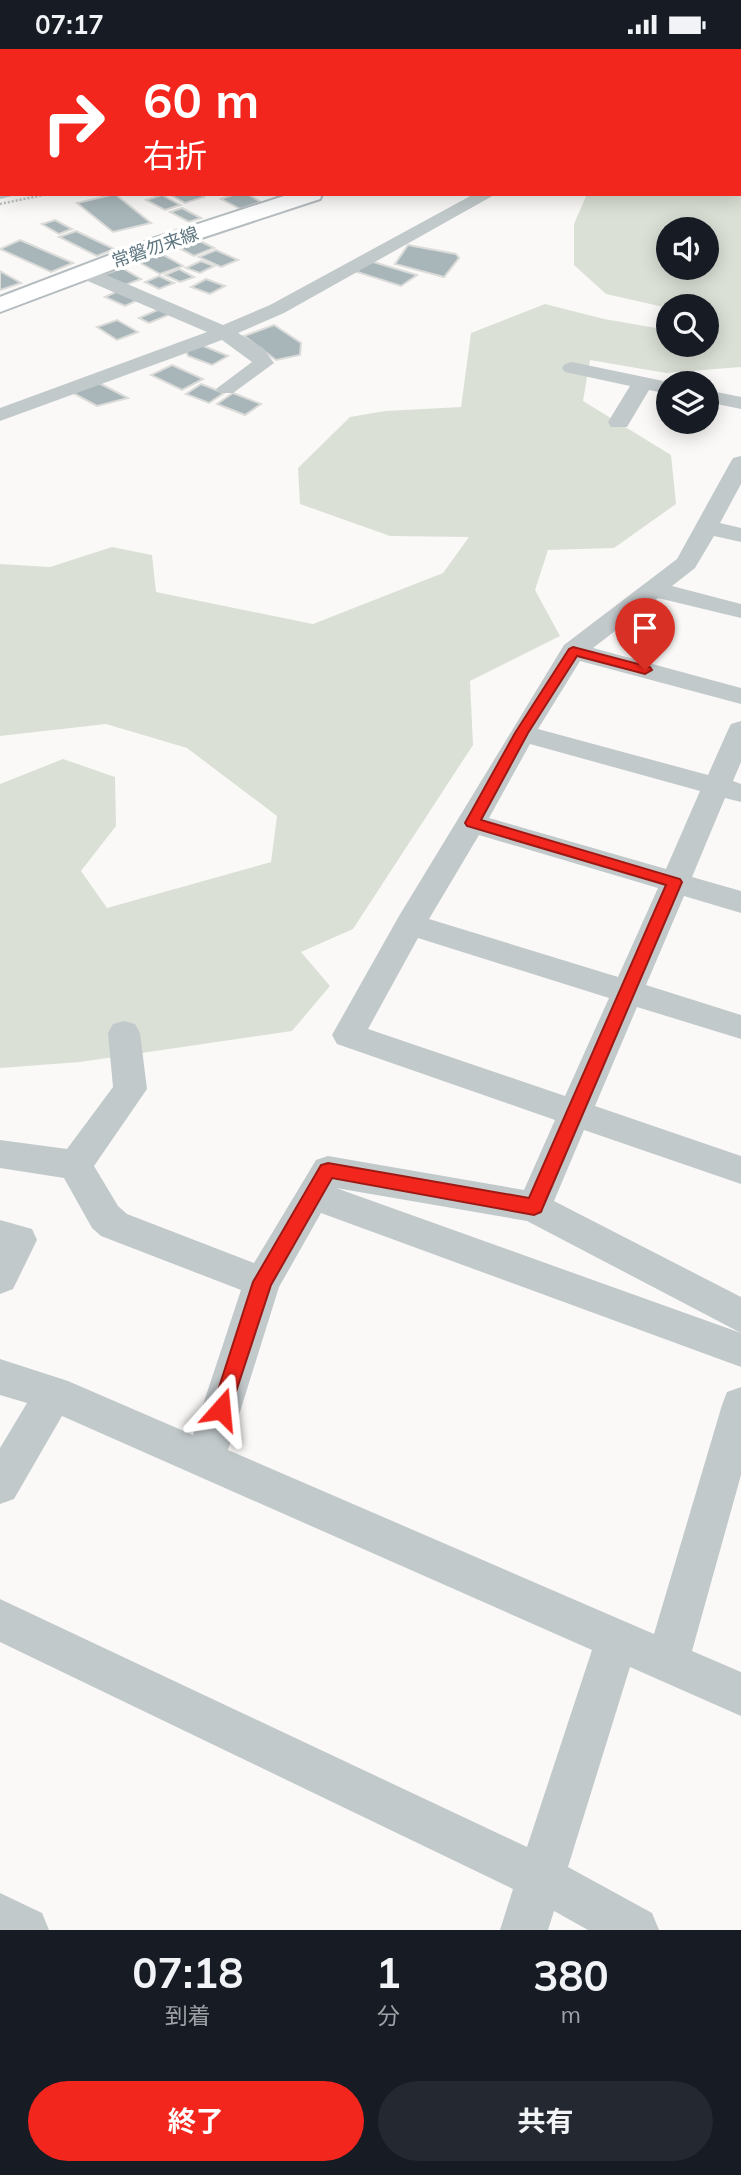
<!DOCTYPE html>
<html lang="ja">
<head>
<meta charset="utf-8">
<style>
  :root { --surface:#171b24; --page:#242831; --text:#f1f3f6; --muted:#9ea1a6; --accent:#f3261d }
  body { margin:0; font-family:Mulish,"Noto Sans JP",sans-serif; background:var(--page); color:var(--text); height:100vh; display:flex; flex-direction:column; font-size:26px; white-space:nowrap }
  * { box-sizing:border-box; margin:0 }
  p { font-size:23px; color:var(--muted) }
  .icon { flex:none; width:38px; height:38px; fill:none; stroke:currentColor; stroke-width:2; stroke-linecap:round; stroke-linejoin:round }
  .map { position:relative; height:1881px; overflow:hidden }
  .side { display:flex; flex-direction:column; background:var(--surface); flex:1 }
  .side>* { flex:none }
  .banner { position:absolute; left:0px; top:0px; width:742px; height:147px; box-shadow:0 4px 18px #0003; background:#f3261d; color:#fff; overflow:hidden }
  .buttons { position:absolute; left:656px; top:168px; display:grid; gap:14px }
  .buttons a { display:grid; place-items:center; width:63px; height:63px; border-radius:50%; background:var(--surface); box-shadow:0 4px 18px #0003; font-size:35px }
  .pin { position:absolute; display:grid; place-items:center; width:60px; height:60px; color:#fff; margin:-72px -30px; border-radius:50% 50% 50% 0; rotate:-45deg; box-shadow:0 0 7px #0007 }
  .pin .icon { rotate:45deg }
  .me { position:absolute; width:77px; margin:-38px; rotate:18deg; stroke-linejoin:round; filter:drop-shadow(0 0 5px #0008) }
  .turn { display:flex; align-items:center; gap:24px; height:147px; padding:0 28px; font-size:32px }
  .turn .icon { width:91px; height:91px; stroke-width:2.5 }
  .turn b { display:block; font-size:49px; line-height:60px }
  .eta { display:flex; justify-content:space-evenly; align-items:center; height:119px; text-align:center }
  .eta b { font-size:42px; font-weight:700; line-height:49px }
  .primary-button { display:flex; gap:14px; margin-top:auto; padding:14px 28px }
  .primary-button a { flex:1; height:80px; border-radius:42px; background:var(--accent); color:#fff; font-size:28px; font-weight:700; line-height:80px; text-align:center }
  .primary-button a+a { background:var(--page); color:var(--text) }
  .status { display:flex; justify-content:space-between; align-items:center; height:49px; padding:0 35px; background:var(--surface); direction:ltr }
  .status svg { height:19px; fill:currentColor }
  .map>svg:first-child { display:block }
</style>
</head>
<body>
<div class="status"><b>07:17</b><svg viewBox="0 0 49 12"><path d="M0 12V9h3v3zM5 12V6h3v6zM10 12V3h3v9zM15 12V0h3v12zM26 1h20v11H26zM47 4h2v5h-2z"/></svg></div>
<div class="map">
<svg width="741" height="1881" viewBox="0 0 741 1881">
  <rect width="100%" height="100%" fill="#faf9f7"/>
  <path fill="#dbe0d6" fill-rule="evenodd" d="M741,56v262l-75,6 -76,-13 -7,41 88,54 5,49 -62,44 -66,2 -13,40 25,46 -90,45 3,64 -120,184 -52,23 29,34 -38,45 -212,31 -80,6v-284l63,-25 52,18 1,49 -35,45 26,37 164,-46 6,-46 -90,-68 -81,-24 -106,12v-172l50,3 62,-20 40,8 4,37 157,32 130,-51 26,-36 -79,-1 -90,-32 -2,-36 52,-51 35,-6 76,-4 10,-74 74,-29 59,15 64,11v15h39v-39l-39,2 -62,-14 -32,-29v-41l13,-30h153zM668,180h39v39h-39z"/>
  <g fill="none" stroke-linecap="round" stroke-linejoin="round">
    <g fill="#bacbcd" fill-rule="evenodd">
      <path d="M405,0h24l-24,2z"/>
      <path d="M0,133l2,12 10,2 -12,3z"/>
    </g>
  </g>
  <g fill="#a8b6ba" stroke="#dbdbd9" stroke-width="2">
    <path d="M115,145l36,29 -38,9 -36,-29z"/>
    <path d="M199,145l5,3 -19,6 -14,-8z"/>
    <path d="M235,145h12l14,8 -21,7 -19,-10z"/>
    <path d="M162,146l18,10 -15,5 -19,-10z"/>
    <path d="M182,159l19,10 -12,4 -19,-10z"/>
    <path d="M55,171l17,9 -13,5 -17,-10z"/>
    <path d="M76,182l38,18 -17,7 -38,-19z"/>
    <path d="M196,190l18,9 -20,8 -17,-9z"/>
    <path d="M20,191l53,23 -22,9 -51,-23z"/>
    <path d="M408,196l48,9 3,4 -15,19 -49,-13z"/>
    <path d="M216,201l22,10 -17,7 -22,-10z"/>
    <path d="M160,204l23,13 -23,8 -23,-13z"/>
    <path d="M201,212l13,5 -14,7 -14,-5z"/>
    <path d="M370,212l47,14 -16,11 -47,-15z"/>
    <path d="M122,219l19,11 -21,8 -20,-11z"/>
    <path d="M179,220l15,8 -14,5 -15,-7z"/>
    <path d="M0,222l21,12 -21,7z"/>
    <path d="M159,227l15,7 -15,6 -14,-7z"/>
    <path d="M206,230l19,7 -15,8 -19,-7z"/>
    <path d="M120,241l20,9 -15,7 -20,-9z"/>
    <path d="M162,259l11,5 -24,10 -10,-5z"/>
    <path d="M117,271l21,12 -21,8 -20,-13z"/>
    <path d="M274,276l27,18 -1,12 -24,5 -32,-24z"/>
    <path d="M201,296l27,11 -16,9 -24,-9 -2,-6z"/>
    <path d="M172,316l31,14 -21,11 -31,-15z"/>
    <path d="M97,333l31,16 -31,8 -24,-13z"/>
    <path d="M201,335l23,9 -15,10 -23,-9z"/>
    <path d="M233,344l28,11 -16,11 -28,-11z"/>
  </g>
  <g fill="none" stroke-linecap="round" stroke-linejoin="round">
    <g stroke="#b5bdc0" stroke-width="4">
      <g id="primary">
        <path d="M522,0h22l1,2h-22z"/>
        <rect x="740" y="6" width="1" height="12"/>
        <path d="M290,145h32l-2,5 -155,51 -165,62v-15l149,-57z"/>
      </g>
    </g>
    <g stroke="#bcc1c3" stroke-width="2.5" stroke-dasharray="2 2" stroke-linecap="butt">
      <path d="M435,2l2,-2"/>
      <path d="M0,155l48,-10"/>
    </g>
    <g fill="#c2c9cb" fill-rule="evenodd">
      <path d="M28,0h15l-16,2z"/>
      <path d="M87,0h16l-17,2z"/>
      <path d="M111,0h25l1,2h-25z"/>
      <path d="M359,0h20v1l-19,1z"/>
      <path d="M2,19v10l-2,1v-10z"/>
      <rect x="740" y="20" width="1" height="10"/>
      <path d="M2,61v10l-2,1v-10z"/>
      <rect x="0" y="119" width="2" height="10"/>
      <path d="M474,145h22l-212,119 -46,20 25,15 11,15 -41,30h-14l-3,-4 36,-27 -30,-22 -222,81v-13l207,-76 -131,-56 -2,-4 2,-4h14l133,57 47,-20z"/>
      <path d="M572,313l96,20 6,1h-6v11l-19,-4 -22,37h-16l-3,-5 22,-36 -65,-14 -3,-4 3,-4z"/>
      <path d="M707,341l34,7v12l-34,-7z"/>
      <path d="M741,407v28l-21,39 21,5v14l-27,-6 -19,32 -23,18 69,18v14l-83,-20 -65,50 148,40v16l-161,-43 -42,68 170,46 20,-45 3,-6 10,-3v41l-8,19 8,3v18l-16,-4 -33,79 49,14v22l-57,-17 -38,89 95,30v24l-104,-32 -42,99 146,50v28l-157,-54 -30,71 187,96v36l-214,-112 -191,-33 405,145v34l-420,-154 -42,74 -51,163 426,184 68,-229 5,-13 14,-5v88l-49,176 49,21v44l-111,-49 -62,200 84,46 7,17h-71l-34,-19 -6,19h-48l13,-41 -513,-247v-43l527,248 65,-197 -530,-234 -48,83 -14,5v-56l27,-45 -27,-8v-36l68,22 125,54 48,-145 -140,-54 -9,-8 -28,-50 -64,-10v-28l67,9 46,-62 -5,-54 5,-9 11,-3 11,3 5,9 7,56 -53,77 24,40 9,8 127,49 62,-103 12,-4 196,34 31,-70 -218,-76 -5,-9 67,-119 165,-271 113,-86 53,-96 3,-5zM530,695l170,47 -34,78 -177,-51zM479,786l179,53 -40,89 -189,-58zM418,889l191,60 -44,98 -197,-67z"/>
      <path d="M0,1171l32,9 5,11 -24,49 -13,5z"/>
      <path d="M0,1844l42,20 7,17h-49z"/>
    </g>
    <use href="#primary" fill="#fff" fill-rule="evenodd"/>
    <g stroke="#a1acb0" stroke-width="4.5">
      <path id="rail" d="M62,2l3,-2"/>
    </g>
    <use href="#rail" stroke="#fff" stroke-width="2.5" stroke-dasharray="9" stroke-linecap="butt"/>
  </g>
  <path fill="#f3261d" stroke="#9e1913" stroke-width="2" d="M573,598l77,20 2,3 -7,4 -68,-18 -49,77 -47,87 199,59 2,3 -139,325 -2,5 -7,3 -202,-37 -61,107 -43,131 -7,3 -7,-3 -2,-7 41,-127 68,-117 7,-2 201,35 137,-313 -199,-59 -2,-3 50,-90 54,-84z"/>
  <g text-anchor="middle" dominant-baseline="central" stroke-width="7" stroke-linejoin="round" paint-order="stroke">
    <g font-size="18" fill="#5e767f" stroke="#fff">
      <text transform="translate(155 198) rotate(-19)">常磐勿来線</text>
    </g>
  </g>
</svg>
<div class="buttons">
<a><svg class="icon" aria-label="sound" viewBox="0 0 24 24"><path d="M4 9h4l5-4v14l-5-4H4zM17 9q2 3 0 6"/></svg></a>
<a><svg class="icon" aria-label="search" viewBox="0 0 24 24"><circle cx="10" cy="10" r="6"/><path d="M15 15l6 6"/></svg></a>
<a><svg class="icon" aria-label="layers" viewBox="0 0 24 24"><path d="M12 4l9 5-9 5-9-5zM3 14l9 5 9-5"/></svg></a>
</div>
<div class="pin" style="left:645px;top:621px;background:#d93025"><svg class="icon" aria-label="arrive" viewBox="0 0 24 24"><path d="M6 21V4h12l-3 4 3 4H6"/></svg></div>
<svg class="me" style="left:221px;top:1360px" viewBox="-20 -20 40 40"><path d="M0-17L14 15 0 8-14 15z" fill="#f3261d" stroke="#fff" stroke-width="4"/></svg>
<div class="banner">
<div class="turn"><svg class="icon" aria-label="right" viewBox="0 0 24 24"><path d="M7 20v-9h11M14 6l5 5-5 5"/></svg><div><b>60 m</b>右折</div></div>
</div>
</div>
<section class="side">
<div class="eta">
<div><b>07:18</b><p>到着</p></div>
<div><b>1</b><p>分</p></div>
<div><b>380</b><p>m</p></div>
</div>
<div class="primary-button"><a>終了</a><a>共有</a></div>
</section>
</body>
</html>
